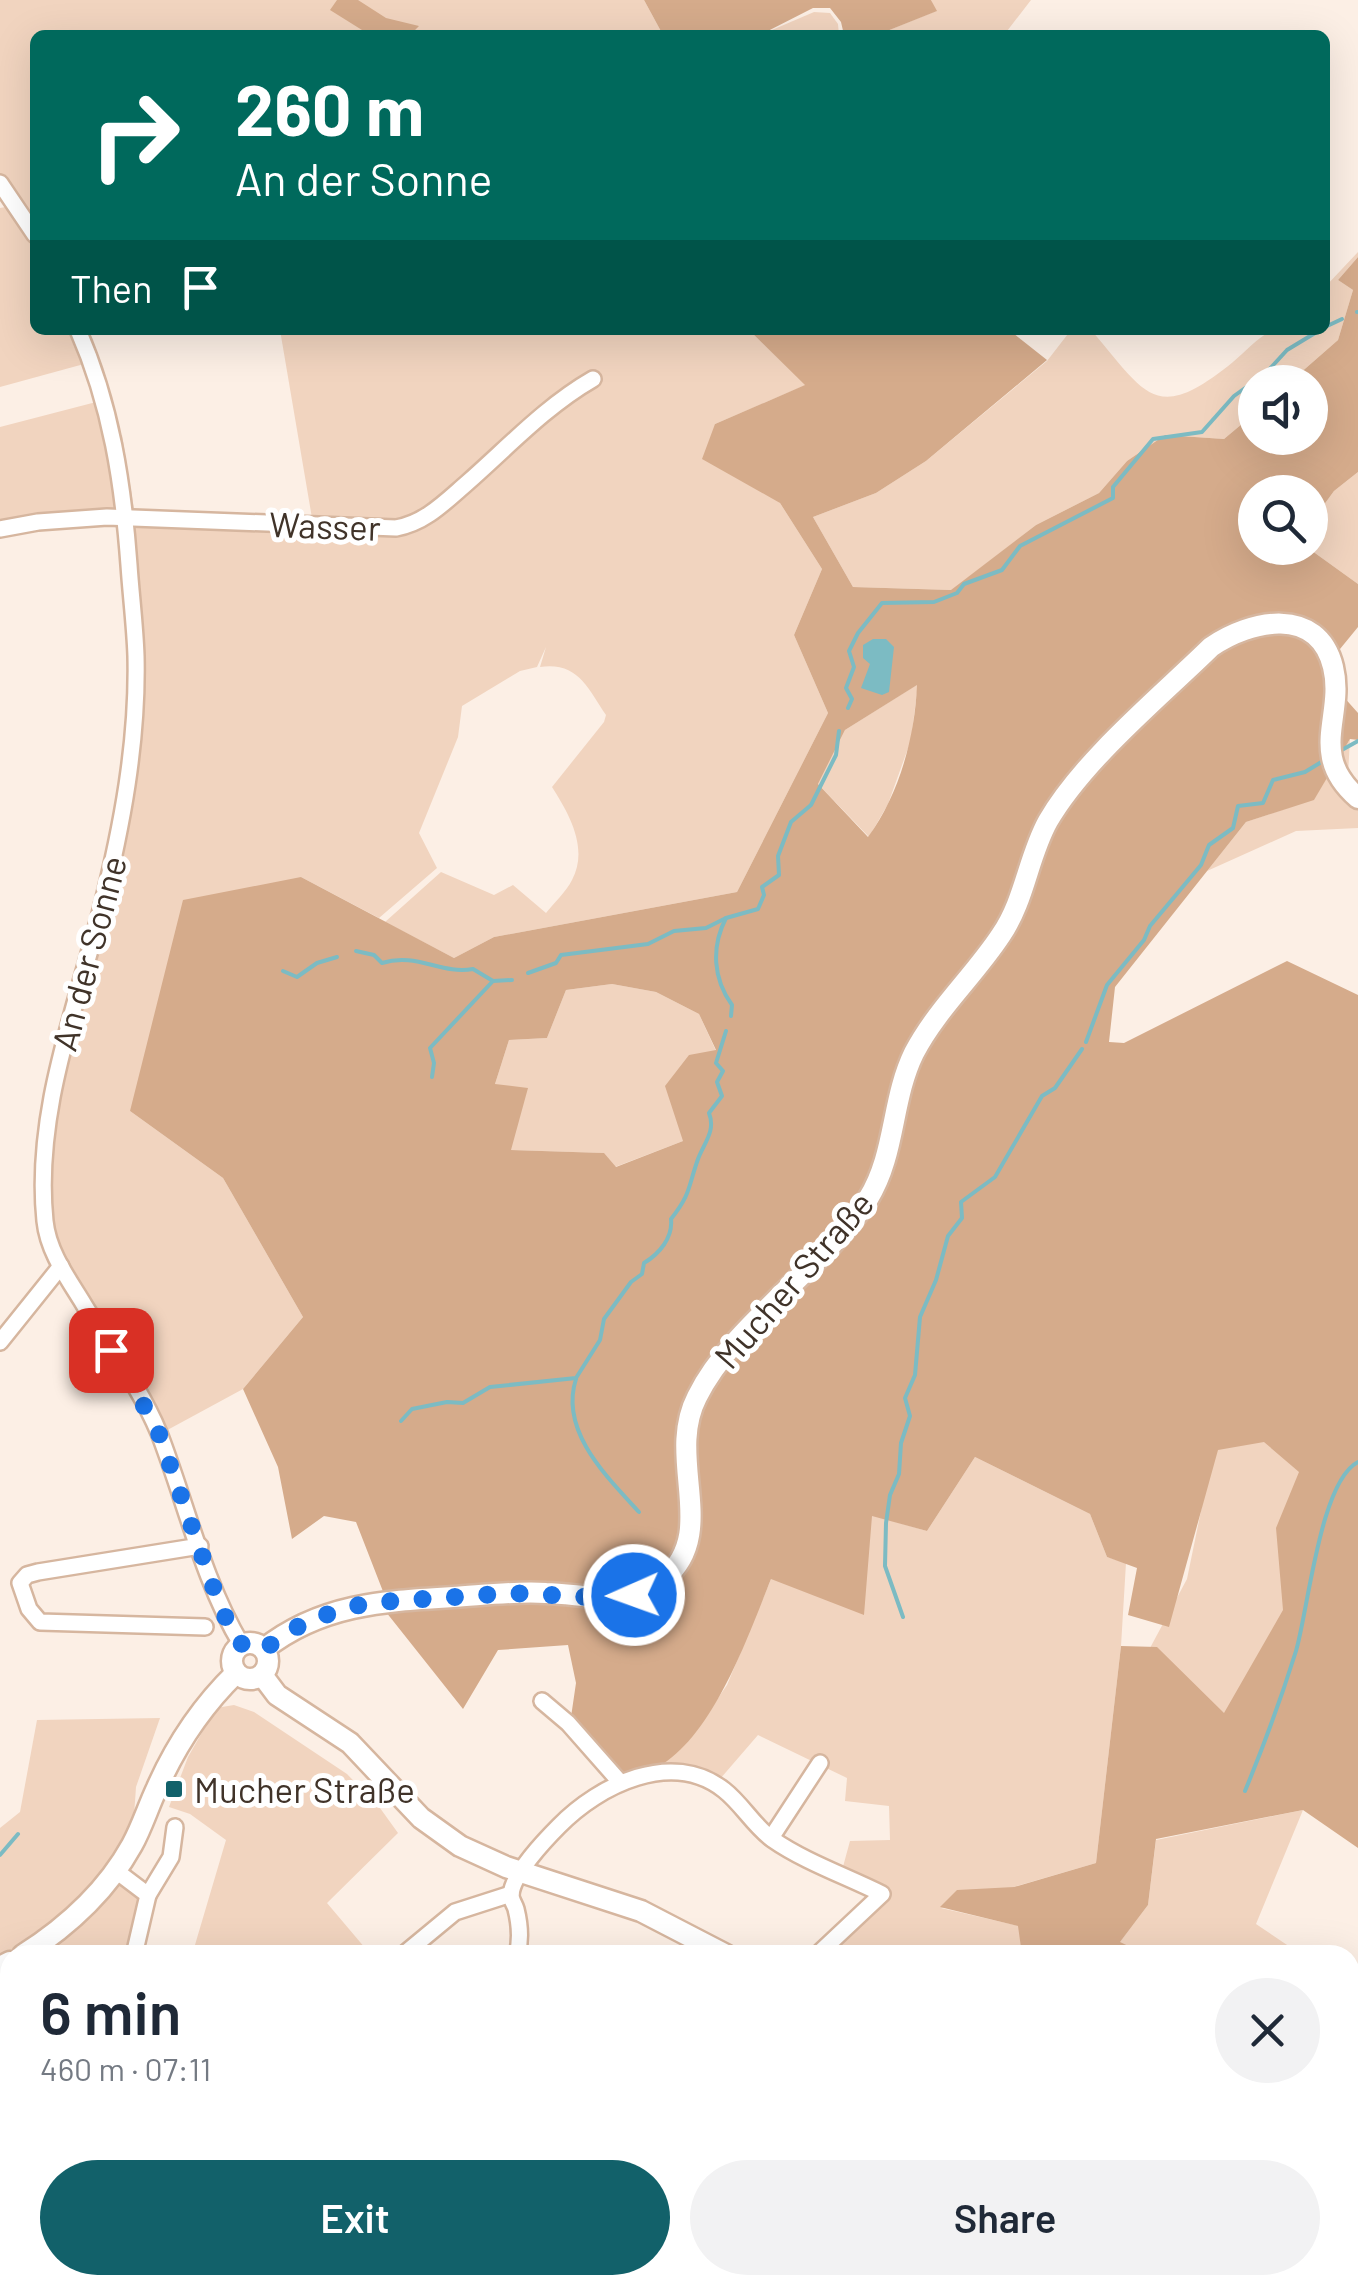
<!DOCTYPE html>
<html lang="en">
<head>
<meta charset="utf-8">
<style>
  :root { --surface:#fff; --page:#f2f2f3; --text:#1f2937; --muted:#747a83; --accent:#12616a }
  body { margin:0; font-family:Barlow,sans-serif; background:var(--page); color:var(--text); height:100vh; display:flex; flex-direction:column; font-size:38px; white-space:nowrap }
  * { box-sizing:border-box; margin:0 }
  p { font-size:32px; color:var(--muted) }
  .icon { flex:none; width:55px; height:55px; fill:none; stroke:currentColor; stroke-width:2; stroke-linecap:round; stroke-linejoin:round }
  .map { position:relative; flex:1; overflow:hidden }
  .drawer { position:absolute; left:0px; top:1945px; width:1360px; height:350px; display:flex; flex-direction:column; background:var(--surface); border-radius:30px 30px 0 0; box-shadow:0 10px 40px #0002 }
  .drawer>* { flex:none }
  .guide { position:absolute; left:30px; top:30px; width:1300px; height:305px; border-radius:15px; box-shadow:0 10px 40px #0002; background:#00695c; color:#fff; overflow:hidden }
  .buttons { position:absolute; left:1238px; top:365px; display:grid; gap:20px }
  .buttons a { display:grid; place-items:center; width:90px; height:90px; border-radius:50%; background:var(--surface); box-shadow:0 10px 40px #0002; font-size:50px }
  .pin { position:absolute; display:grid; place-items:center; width:85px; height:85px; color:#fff; margin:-42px; border-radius:20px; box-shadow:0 5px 15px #0006 }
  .me { position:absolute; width:110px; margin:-55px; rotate:268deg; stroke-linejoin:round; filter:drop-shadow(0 0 8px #0008) }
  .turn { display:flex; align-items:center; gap:35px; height:210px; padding:0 40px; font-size:45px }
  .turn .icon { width:130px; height:130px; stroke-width:2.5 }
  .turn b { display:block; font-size:70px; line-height:85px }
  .then { display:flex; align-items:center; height:95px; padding:0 40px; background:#0003; gap:20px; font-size:38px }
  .round { display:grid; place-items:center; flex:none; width:105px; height:105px; border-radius:52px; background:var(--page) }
  .summary { display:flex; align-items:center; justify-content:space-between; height:170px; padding:0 40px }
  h1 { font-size:60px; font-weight:600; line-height:75px }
  .button { display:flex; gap:20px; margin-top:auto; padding:20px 40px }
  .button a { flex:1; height:115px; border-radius:60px; background:var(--accent); color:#fff; font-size:40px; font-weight:600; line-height:115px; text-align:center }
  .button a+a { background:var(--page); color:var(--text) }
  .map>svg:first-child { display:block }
</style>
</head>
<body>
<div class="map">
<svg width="1358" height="2295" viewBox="0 0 1358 2295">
  <rect width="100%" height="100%" fill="#fcefe5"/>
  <g fill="#f1d4bf">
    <path d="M0,0h644l19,35h-628v200l-35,-52z"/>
    <path d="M931,0h100l-27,35h-127l59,-24z"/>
    <path d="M814,12l16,1 8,11 1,11h-79z"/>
    <path d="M11,206l24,47v77h36l13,34 -84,23v-179z"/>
    <path d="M1358,252v5l-20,23 15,10 -15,50 -48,42h-35v31l-31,26 -59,-4 -38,26 -28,32 -63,32 -84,65 -99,-3 -40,-70 63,-24 50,-32 121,-100 24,-31h20c56,65 64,95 142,32 12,-10 24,-24 37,-30 13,-7 40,-2 55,-2v-43z"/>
    <path d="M280,330h469l57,55 -91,39 65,79 42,66 -28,66 34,78 -91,179 -243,45 -40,21 -69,-36 56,-50 53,23 19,-10 33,28c8,-10 20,-21 26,-33 17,-32 -3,-66 -20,-93l52,-65 2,-7c-19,-28 -28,-53 -66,-48l6,-20 -9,20 -17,4 -58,35 -4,31 -39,96 18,35 -58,50 -78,-41 -171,234 93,67 80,139 -60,72 -83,45 -112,-199 -1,-104 50,-207 38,-227 -10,-178 -125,10v-102l100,-26 8,36 14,-2 13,80 177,3z"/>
    <path d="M1358,472v112l-50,-36 2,-24 24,-33z"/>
    <path d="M918,684l-7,56 -23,64 -19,33 -51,-53 27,-54z"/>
    <path d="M1350,739l-2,36 10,9v44l-62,3 -89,40 39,-49 68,-23z"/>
    <path d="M612,984l44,8 43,22 17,37 -33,90 -68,26 -12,-14 -92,-3 -16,-66 14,-44 38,-2 19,-48z"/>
    <path d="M1218,1428l94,16 -9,149 -76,126 -77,-71 37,-69z"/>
    <path d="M975,1457l115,57 17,43 19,6 -5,83 -25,217 -155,45 78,18 3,29h-201l61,-61 -41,-20 9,-33 40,-1 -1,-34 -44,-5 2,-23 -89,-43 -38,44 -63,-11 33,-29 37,-54 44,-106 101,-64 55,16z"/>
    <path d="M234,1705l20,7 93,62 33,34 18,25 -71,70 44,52h-179l34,-115 -36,-26 -21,-7 19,-50 28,-49z"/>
    <path d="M160,1718l-24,69 -4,58 -16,25 32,25 -14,60h-124v99l-10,-5v-221l20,-16 17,-92z"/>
    <path d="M1303,1810l-47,114 46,31h-155l-28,-12 29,-38 8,-65z"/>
    <path d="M1350,1987l8,5v258l-8,9z"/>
    <path d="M10,2282v3h382l-2,10h-386z"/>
    <path d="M692,2285h604l16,10h-619z"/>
  </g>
  <g fill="#d5ab8b" fill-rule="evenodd">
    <path d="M337,0h21l28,18 33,8 -9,9h-40l-40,-25z"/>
    <path d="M644,0h287l6,11 -60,24h-33l-3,-13 -11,-14h-17l-53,27h-97z"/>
    <path d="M1358,257v215l-24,19 -24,33v-32h-55v56h53l50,36v43l-27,33 3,26 24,27v27l-8,-1 -36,61 -68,22 -131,165 -6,55 15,1 163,-82 71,34v853l-55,-38 -147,29 -8,66 -28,37 27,13h-125l-4,-29 -78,-19 17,-17 57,-3 82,-24 25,-217 36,1 67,66 59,-103 -7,-82 23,-56 -35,-30 -46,8 -49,177 -41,-12 9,-47 -30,-11 -17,-43 -115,-57 -48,74 -55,-15 -8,99 -93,-36c-23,57 -57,156 -113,188 -10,6 -27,6 -38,9l-49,-59 5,-34 -8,-38 -70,5 -35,59 -77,-97 -2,-18 -28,-72 -32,-6 -32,23 -14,-72 -35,-78 60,-72 -80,-139 -93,-67 53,-211 118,-23 153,81 40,-21 243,-45 91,-179 -34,-78 28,-66 -42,-66 -78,-44 13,-35 90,-39 -56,-55h260l38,30 -121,101 -50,32 -63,24 40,70 98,3 85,-65 63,-32 28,-32 38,-26 59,4 31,-26v25h55v-56h-20l48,-42 15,-50 -15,-10zM917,685c-2,52 -18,110 -49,152l-50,-53 27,-54zM612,984l44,8 43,22 17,36 -27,5 -24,31 18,55 -67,26 -12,-14 -93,-3 17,-62 -33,-4 14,-44 38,-2 19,-48z"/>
  </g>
  <path fill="#7cbbc3" d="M873,639h13l8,8 -5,45 -7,3 -21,-7 9,-24 -7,-6v-13z"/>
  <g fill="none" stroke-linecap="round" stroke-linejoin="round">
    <g stroke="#7cbbc3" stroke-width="4">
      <path d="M1357,312h1"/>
      <path d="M1325,327l17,-8"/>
      <path d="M848,708l4,-9 -6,-11 8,-21 -5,-16 9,-18 24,-30 52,-1 23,-9 7,-9 38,-14 18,-24 93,-48v-11l40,-48 49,-7 32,-36 32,-23 21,-23 33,-20"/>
      <path d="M1340,751l18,-10"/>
      <path d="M356,951l18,4 8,8c35,-11 59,12 91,6l20,12"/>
      <path d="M283,971l14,6 20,-14 20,-6"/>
      <path d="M528,973l28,-10 5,-8 87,-11 26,-13 32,-3 20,-10"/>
      <path d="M731,1016l1,-11c-19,-26 -21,-58 -6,-87l32,-9 6,-14 -2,-8 17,-12 -1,-19 13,-34 20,-17 25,-50 3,-24"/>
      <path d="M1086,1042l21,-57 37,-45 6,-14 51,-61 8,-20 24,-17 5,-22 25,-3 10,-23 32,-8 18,-11"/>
      <path d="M432,1077l2,-14 -4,-15 63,-67 19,-1"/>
      <path d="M576,1379c-17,52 31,98 63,133"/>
      <path d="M401,1421l11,-12 35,-7 16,1 27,-16 86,-9 24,-38 4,-21 27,-37 11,-8 2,-11c15,-9 29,-25 27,-44 20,-25 17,-32 27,-60 6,-16 18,-28 11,-46l13,-17 -5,-14 6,-11 -7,-8 10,-32"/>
      <path d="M903,1617l-18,-51 1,-43 4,-28 9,-21 2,-31 9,-27 -5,-18 10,-23 5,-58 16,-37 12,-44 14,-18 -1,-16 34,-25 47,-81 13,-8 27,-39"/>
      <path d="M1245,1791c19,-46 36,-92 51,-140 12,-40 24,-170 62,-189"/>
      <path d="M0,1855l18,-21"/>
      <path d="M437,2285v10"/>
      <path d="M685,2285l1,10"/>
    </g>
    <g stroke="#d6b69f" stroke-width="20">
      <g id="minor">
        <path d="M0,183l35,52"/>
        <path d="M78,330c33,75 45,153 51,235 2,30 6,61 7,91 2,86 -14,171 -35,254 -26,101 -67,205 -56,311 3,30 22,56 38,82 25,42 57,84 76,130 27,70 44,147 82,211"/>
        <path d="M0,529l38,-7 69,-5 289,11c29,-5 49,-26 71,-45 41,-36 79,-77 126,-104"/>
        <path d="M0,1342l61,-76"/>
        <path d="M200,1546l-162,26 -11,3 -7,8 9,26 11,13 165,5"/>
        <path d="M542,1701l26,22 52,59"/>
        <path d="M771,1838l49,-75"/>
        <path d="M115,1870l33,25 -14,60"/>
        <path d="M148,1895l23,-38 4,-30"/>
        <path d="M403,1955l52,-43 56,-18"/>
        <path d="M517,1955c4,-15 3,-30 -1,-46 -1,-4 -5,-9 -5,-14 1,-20 34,-55 48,-69 40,-41 113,-77 165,-36 18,14 29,35 48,49 33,23 74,37 110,55l-65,61"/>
        <path d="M0,2174l10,-4"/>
      </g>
    </g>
    <g stroke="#d6b69f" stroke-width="25">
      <g id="major">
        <circle cx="250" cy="1661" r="18"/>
        <path d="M264,1649c57,-45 120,-48 189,-52 31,-2 62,-6 93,-4 41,1 83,16 118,-14 56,-47 1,-120 33,-182 36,-73 127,-129 171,-198 28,-45 23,-99 46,-146 23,-44 60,-77 87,-118 24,-35 27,-78 47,-114 36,-62 112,-124 163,-174 39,-27 107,-42 122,20 12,49 -26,87 25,131"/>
        <path d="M262,1675l15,20 73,48 71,75 39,28 46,21 135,44 85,44"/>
        <path d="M23,1955c44,-28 83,-63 109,-110 10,-18 16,-38 25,-57 19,-43 45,-82 79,-115"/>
        <path d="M0,1967l10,-5"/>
        <path d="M1320,2285l15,10"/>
      </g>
    </g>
    <use href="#minor" stroke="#fff" stroke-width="15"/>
    <use href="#major" stroke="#fff" stroke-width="20"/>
  </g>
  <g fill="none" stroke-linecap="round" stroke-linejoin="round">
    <path stroke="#1a73e8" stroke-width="18" stroke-dasharray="0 32.4" d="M111,1350l46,78 64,181 19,35 13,-2 11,7 44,-29 58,-17 146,-10 96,5 26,-3"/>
  </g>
  <rect fill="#12616a" stroke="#fff" stroke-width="4" x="164" y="1779" width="20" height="20" rx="5"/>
  <g text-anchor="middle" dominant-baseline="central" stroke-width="10" stroke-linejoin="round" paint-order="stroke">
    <g font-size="35" fill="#403329" stroke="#fff">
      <text transform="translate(325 525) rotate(2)">Wasser</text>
      <text transform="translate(88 953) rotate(-75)">An der Sonne</text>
      <text transform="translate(793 1279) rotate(-49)">Mucher Straße</text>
    </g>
    <g font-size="35" fill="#403329" stroke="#fff" text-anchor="start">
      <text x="194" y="1789">Mucher Straße</text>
    </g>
  </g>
</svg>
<div class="buttons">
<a><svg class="icon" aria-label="sound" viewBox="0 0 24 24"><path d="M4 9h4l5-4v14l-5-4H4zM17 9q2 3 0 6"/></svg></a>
<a><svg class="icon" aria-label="search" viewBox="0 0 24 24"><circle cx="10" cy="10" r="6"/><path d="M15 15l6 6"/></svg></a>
</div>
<div class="pin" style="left:111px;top:1350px;background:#d93025"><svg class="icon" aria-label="arrive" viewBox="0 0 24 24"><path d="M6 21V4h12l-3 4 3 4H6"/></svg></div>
<svg class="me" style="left:634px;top:1595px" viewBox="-20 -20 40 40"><circle r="17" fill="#1a73e8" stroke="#fff" stroke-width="3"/><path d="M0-11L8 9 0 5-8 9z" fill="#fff"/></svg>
<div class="guide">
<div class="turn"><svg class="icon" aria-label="right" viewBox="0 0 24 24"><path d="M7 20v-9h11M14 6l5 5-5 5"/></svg><div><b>260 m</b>An der Sonne</div></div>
<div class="then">Then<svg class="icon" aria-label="arrive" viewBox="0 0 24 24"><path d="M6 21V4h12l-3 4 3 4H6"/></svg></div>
</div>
<section class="drawer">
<div class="summary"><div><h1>6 min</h1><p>460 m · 07:11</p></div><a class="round"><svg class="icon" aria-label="close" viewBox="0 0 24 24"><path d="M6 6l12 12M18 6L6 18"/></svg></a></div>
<div class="button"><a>Exit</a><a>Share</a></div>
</section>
</div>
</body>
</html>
